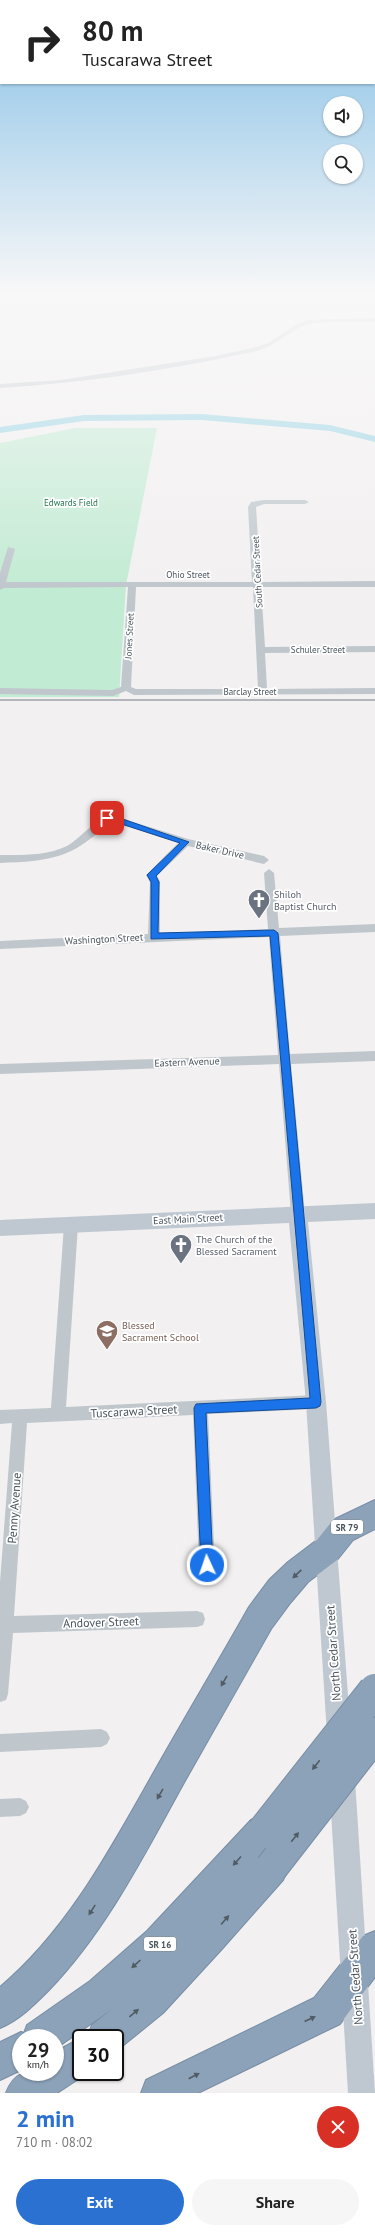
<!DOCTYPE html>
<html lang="en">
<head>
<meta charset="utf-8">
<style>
  :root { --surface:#fff; --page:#f6f6f6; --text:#222; --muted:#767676; --accent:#2a71d1 }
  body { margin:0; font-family:"PT Sans",sans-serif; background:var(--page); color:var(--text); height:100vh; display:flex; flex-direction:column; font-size:15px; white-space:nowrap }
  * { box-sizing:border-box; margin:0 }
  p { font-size:13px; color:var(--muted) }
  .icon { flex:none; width:22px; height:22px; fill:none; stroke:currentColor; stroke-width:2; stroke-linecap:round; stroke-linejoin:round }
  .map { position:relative; height:2093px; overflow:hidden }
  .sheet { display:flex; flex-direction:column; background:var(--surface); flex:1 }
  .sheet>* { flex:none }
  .top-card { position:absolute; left:0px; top:0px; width:375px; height:84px; box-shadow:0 1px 3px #0004; background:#fff; color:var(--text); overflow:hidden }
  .tools { position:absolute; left:323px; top:96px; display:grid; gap:8px }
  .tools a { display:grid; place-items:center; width:40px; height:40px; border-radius:50%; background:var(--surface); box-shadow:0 1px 3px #0004; font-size:20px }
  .speed { position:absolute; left:12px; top:2029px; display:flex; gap:8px; font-size:20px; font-weight:700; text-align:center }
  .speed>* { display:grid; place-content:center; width:52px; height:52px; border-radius:50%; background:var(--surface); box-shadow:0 1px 3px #0004; line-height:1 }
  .speed small { font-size:10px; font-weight:400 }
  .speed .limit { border:2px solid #111; border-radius:6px; background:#fff; color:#111 }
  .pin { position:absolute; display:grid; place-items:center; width:34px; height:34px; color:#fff; margin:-17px; border-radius:8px; box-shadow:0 2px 6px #0006 }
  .me { position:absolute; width:44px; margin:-22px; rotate:357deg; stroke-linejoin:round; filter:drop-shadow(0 0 3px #0008) }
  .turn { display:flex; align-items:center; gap:14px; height:84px; padding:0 16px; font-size:18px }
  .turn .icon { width:52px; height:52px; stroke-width:2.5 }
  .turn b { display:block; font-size:28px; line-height:34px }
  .round { display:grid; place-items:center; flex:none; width:42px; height:42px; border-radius:21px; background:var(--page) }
  .overview { display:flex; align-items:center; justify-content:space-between; height:68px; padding:0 16px }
  h1 { font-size:24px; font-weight:800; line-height:30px; color:var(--accent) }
  .primary-button { display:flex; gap:8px; margin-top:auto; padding:8px 16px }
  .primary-button a { flex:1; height:46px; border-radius:24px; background:var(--accent); color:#fff; font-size:16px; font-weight:800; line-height:46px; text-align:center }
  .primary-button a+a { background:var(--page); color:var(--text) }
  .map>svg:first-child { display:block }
</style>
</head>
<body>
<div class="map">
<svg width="375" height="2093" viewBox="0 0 375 2093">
  <rect width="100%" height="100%" fill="#f2f0f0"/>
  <path fill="#c2ebd3" d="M75,428h82l-31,157 -7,112h-119v-254z"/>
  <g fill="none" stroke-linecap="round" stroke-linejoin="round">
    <path fill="#94d2e4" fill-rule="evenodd" d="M202,414l128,11 45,11v6l-45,-11 -128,-11 -118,1 -84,12v-6l84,-12z"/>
    <g stroke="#778da5" stroke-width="2">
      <g id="motorway">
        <path d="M375,1500v29l-22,11 -16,20 -29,22 -17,20 -20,27c-28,50 -57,100 -85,150 -41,74 -79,151 -138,212 -15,15 -29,29 -48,37v-41c68,-57 111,-139 154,-215 31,-55 64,-110 95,-165l20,-27 19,-18 29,-22 16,-20z"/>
        <path d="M263,1815l12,5 5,12 -5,12 -9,9 5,-2 12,5 5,12 -5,12 -62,70 -58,63 -48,39v-14h-28l5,-13 20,-16 -57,40v-11h-34v32l-21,10v-38l21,-10 3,1 3,-8 63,-44 57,-50 104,-111z"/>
        <path d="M375,1931v46l-35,47 -142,69h-57l5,-13 168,-82 49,-62z"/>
        <path d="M81,2038v34h8l-32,21h-51c10,-26 25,-21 49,-21v-20z"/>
      </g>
    </g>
    <g fill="#bfc7cd" fill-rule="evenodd">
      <path d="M375,318v4c-17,0 -59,-2 -72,4 -19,8 -29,22 -51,26 -83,18 -168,31 -252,36v-4l61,-4 155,-24 36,-8 17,-5 28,-19 10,-4z"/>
      <path d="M264,500h41l4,2 -4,2h-41l-8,3 5,75 114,-1v6h-114l4,60 110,-1v6l-110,1 2,36 108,-1v6l-241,1 -8,-4 -13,5 -113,-2v-6l112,2 9,-3 7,-100 -124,1 -4,2v-17l8,-26 7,2 -9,33h246l-4,-75 3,-5zM136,587h117l5,102h-122l-5,-2z"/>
      <path d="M111,815l77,24 76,17 5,4 -5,4 -76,-18 -31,30 3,6v52l108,-5 -4,-56 5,-4 5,4 5,55 96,-4v8l-95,4 10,118 85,-3v10l-84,3 14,150 -2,4 -5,2 -5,-2 -2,-4 -12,-150 -279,10v-10l278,-9 -9,-118 -269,12v-8l148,-7 2,-52 -4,-7 32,-32 -68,-22c-37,38 -60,40 -110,42v-8c22,0 46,1 67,-9 13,-7 32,-31 44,-31z"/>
      <path d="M71,1219l5,2 2,4 -12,182 250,-12 5,2 2,5 -2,5 -5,2 -108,5 7,151 -2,6 -6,2 -6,-2 -2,-6 -6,-150 -166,8 -13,193 183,-5 6,2 2,6 -2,6 -6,2 -184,6 -5,61 -2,6 -6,2v-120l12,-159 -12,1v-14l51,-2 13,-183 2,-4z"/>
      <path d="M101,1729l6,3 3,6 -3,6 -6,3 -101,5v-18z"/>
      <path d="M20,1798l6,3 3,6 -3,6 -6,3 -20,1v-18z"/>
    </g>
    <g fill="#bfc8d1" fill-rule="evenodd">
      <path d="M375,1203v16l-67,3 18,180 25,333 -3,9 -9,3 -9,-3 -3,-9 -21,-333 -17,-179 -289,13v-16z"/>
      <path d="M342,1766l9,4 4,9 20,314h-27l-19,-314 4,-9z"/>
    </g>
    <use href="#motorway" fill="#8ca2b9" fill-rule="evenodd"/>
    <path stroke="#b2b5b9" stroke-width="2" d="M0,700h375"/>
    <g stroke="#778da5" stroke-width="34" stroke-linecap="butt">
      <g id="motorway-bridge">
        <path d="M263,1832l112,-142"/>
        <path d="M271,1868l104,-134"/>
      </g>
    </g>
    <use href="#motorway-bridge" stroke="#8ca2b9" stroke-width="32"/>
  </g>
  <defs><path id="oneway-solid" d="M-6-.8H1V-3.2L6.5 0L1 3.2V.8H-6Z"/></defs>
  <g fill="#505b64">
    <use href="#oneway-solid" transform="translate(297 1574) rotate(137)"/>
    <use href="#oneway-solid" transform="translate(224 1681) rotate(120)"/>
    <use href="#oneway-solid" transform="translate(316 1765) rotate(128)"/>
    <use href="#oneway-solid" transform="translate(160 1794) rotate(120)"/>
    <use href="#oneway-solid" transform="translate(295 1837) rotate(-52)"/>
    <use href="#oneway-solid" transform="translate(237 1861) rotate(132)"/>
    <use href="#oneway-solid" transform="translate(92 1910) rotate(122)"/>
    <use href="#oneway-solid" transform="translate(225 1920) rotate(-49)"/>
    <use href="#oneway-solid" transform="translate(136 1964) rotate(138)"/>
    <use href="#oneway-solid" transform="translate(134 2013) rotate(-40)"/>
    <use href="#oneway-solid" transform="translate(310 2019) rotate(-25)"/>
    <use href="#oneway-solid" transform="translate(194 2076) rotate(-27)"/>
  </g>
  <linearGradient id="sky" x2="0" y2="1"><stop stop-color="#86c0e6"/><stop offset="0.5" stop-color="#f9f8f8"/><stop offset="1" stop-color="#f9f8f8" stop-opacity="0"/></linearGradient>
  <rect width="375" height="590" fill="url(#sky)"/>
  <path fill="#1a73e8" stroke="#114b97" d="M114,816l75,26 -33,34 3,6 -1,51 116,-3 4,3 43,469 -1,4 -4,2 -110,5 7,152 -2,4 -4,2 -4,-2 -2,-4 -7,-157 2,-4 114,-6 -40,-462 -119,3v-57l-4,-7 33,-32 -77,-25 4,-2z"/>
  <defs>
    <g id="church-pin" transform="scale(1.15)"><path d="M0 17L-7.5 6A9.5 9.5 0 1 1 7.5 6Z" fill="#6b7280" stroke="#fff"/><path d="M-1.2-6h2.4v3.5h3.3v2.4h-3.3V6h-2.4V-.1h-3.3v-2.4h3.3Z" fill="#fff"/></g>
    <g id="school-pin" transform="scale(1.15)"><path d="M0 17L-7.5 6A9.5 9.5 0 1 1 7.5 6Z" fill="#8d6e63" stroke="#fff"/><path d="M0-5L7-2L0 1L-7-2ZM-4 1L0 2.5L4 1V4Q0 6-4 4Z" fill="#fff"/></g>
  </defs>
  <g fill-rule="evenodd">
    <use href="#church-pin" x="259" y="900"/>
    <use href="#church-pin" x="181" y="1245"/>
    <use href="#school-pin" x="107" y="1331"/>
  </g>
  <g text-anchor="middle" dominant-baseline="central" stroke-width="3.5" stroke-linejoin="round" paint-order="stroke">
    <g font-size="9" fill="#20764c" stroke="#fff">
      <text x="71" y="502">Edwards Field</text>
    </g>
    <g font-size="9" fill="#49535b" stroke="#fff">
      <text transform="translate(257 572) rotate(-93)">South Cedar Street</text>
      <text x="188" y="574">Ohio Street</text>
      <text transform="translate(129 636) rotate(-87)">Jones Street</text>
      <text x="318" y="649">Schuler Street</text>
      <text x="250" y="691">Barclay Street</text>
    </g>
    <g fill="#fff" stroke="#80878c" stroke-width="1">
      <rect x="331" y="1520" width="32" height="14" rx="3"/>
      <rect x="144" y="1937" width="32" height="14" rx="3"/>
    </g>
    <g font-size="9" font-weight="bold" fill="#49535b">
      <text x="347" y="1527">SR 79</text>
      <text x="160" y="1944">SR 16</text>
    </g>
    <g font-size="10" fill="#49535b" stroke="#fff">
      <text transform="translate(220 850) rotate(13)">Baker Drive</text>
      <text transform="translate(104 939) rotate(-3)">Washington Street</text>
      <text transform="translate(187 1062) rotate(-2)">Eastern Avenue</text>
      <text transform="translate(188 1219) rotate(-3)">East Main Street</text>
    </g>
    <g font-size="10" fill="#5b616d" stroke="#fff" text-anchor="start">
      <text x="274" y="894">Shiloh<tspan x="274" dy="12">Baptist Church</tspan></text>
      <text x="196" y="1239">The Church of the<tspan x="196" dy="12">Blessed Sacrament</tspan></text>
    </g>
    <g font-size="10" fill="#785e54" stroke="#fff" text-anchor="start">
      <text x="122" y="1325">Blessed<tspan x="122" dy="12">Sacrament School</tspan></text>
    </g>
    <g font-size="12" fill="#49535b" stroke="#fff">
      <text transform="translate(134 1411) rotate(-3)">Tuscarawa Street</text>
      <text transform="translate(14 1508) rotate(-86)">Penny Avenue</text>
      <text transform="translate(101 1622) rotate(-2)">Andover Street</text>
      <text transform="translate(333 1653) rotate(-94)">North Cedar Street</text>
      <text transform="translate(355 1977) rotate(-94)">North Cedar Street</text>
    </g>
  </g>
</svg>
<div class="tools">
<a><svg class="icon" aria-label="sound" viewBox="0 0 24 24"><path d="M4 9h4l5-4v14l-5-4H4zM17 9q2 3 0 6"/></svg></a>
<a><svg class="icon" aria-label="search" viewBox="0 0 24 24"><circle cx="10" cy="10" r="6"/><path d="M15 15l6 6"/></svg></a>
</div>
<div class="speed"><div>29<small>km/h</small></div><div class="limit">30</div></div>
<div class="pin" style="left:107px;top:818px;background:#d93025"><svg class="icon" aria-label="arrive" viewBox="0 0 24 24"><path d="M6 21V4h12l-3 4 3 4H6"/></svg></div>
<svg class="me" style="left:207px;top:1565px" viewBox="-20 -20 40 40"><circle r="17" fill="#1a73e8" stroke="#fff" stroke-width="3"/><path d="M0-11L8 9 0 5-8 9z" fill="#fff"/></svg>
<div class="top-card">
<div class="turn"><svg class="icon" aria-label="right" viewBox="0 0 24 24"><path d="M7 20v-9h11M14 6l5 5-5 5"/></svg><div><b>80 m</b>Tuscarawa Street</div></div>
</div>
</div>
<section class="sheet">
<div class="overview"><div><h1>2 min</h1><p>710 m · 08:02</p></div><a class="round" style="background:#d93025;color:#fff"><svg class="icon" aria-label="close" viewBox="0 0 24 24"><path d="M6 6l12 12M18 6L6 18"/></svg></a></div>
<div class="primary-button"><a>Exit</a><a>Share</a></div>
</section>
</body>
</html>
